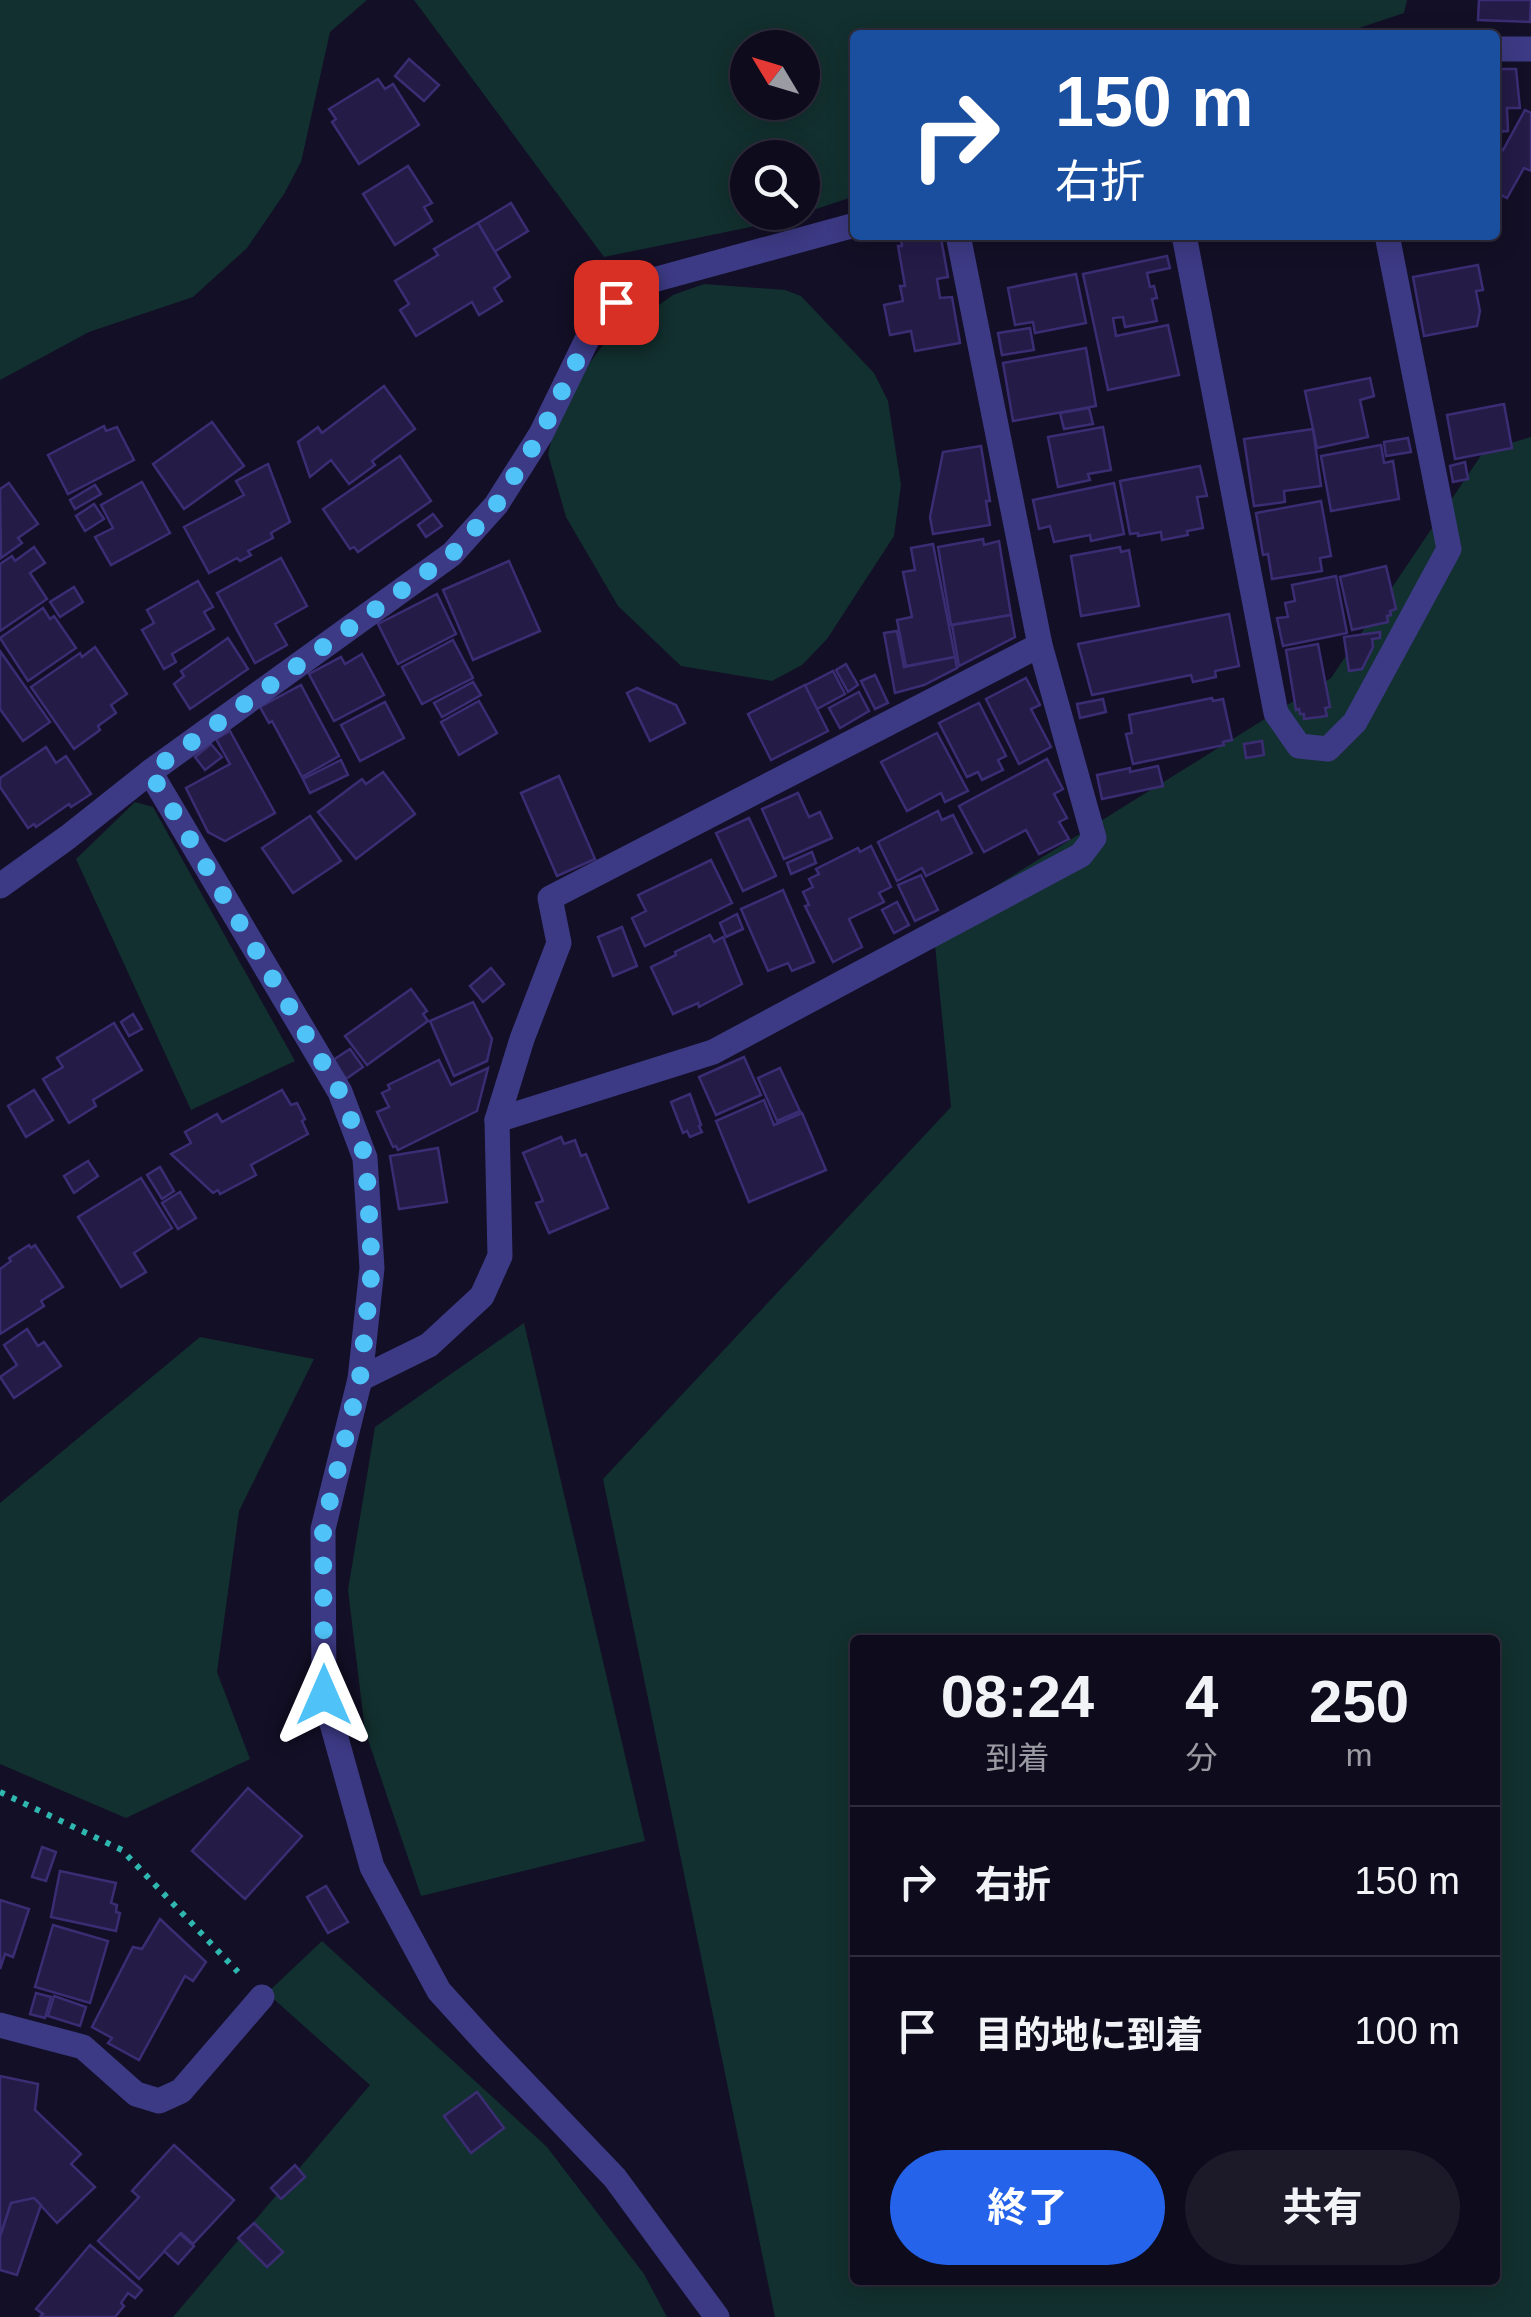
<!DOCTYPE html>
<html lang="ja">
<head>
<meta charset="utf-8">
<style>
  :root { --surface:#0e0b1c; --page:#1c1929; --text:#f1f3f6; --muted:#9b9ba3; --line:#2e2b3b; --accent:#2563eb }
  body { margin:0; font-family:Helvetica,"Noto Sans JP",sans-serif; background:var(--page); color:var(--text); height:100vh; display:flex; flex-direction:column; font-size:38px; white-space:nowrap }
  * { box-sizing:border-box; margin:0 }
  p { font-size:32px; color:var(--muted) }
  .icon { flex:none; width:55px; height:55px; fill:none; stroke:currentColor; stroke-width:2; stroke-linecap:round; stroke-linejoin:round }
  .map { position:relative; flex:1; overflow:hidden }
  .panel { position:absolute; left:850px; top:1635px; width:650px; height:650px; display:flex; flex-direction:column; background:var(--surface); border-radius:10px; box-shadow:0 5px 25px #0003,0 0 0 2px var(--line) }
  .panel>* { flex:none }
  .guide { position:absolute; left:850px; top:30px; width:650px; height:210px; border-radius:10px; box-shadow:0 5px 25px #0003,0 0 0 2px var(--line); background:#1a4fa0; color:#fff; overflow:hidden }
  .needle { width:65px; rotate:308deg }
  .fabs { position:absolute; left:730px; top:30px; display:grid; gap:20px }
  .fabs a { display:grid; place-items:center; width:90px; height:90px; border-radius:50%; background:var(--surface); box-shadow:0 5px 25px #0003,0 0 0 2px var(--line); font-size:50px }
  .pin { position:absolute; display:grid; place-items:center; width:85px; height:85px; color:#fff; margin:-42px; border-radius:20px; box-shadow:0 5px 15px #0006 }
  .me { position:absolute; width:110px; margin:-55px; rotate:0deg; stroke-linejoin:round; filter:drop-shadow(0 0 8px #0008) }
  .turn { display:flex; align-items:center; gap:35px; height:210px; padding:0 40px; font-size:45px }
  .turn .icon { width:130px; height:130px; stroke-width:2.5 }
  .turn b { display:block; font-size:70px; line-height:85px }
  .eta { display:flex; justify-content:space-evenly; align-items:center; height:170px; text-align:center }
  .eta b { font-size:60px; font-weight:700; line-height:70px }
  .button { display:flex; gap:20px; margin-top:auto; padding:20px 40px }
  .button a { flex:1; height:115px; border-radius:60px; background:var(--accent); color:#fff; font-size:40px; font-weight:700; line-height:115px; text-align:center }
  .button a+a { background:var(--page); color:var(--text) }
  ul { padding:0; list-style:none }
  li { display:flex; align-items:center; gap:30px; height:150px; padding:0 40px; border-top:2px solid var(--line) }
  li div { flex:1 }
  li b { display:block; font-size:38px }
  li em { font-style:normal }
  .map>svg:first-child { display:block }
</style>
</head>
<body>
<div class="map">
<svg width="1531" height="2317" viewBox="0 0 1531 2317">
  <rect width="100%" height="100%" fill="#130f26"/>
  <g fill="#12302f" fill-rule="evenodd">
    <path d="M0,0h367l-37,32 -29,130 -17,32 -37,54 -54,49 -104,35 -89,48z"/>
    <path d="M414,0h993l-3,13 -66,22h-483v161l-75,25 -176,36zM748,48h54v54h-54zM748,158h54v54h-54z"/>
    <path d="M704,284l81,6 16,6 73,77 14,28 13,84 -7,51 -67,103 -25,26 -30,16 -91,-15 -63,-60 -52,-89 -18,-63 13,-53 42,-56 70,-50z"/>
    <path d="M1531,437v1880h-756l-172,-838 348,-372 -18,-182 398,-247 153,-227zM855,1640h640v640h-640z"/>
    <path d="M135,802l18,5 142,254 -104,49 -115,-251z"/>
    <path d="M524,1323l121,518 -224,55 -56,-165 -17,-141 27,-163z"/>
    <path d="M200,1337l114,22 -75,152 -22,161 33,87 -124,59 -126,-54v-261z"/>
    <path d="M322,1941l225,206 97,127 23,43h-494l197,-232 -103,-92z"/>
  </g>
  <g fill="#241b47" stroke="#3b2d73" stroke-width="2.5">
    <path d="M1479,0h52l-1,22 -52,-2z"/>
    <path d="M409,59l30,26 -15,16 -29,-25z"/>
    <path d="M1495,69h21l4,39h-13l1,23 -13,1z"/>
    <path d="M378,79l7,10 8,-5 26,41 -60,39 -27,-42 4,-3 -7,-10z"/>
    <path d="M1525,110l6,3v58l-7,-3 -17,30 -12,-6v-46l8,4z"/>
    <path d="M408,166l24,37 -8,4 8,14 -37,24 -32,-51z"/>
    <path d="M511,203l17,28 -34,21 -16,-29z"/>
    <path d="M478,223l32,54 -16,11 8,13 -23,14 -7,-13 -56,34 -16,-26 9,-6 -14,-23 43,-26 -4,-6z"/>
    <path d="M916,235h17v5l8,-2 7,39 -11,2 3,19 12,-1 8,46 -45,8 -4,-20 -21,4 -6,-30 19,-4 -3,-15h5l-7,-40h4l-1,-8z"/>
    <path d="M1167,256l3,12 -23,5 3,14 4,-1 3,12 -5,1 5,22 -32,6 -2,-10 -10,1 3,18 52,-11 11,50 -71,15 -25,-116z"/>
    <path d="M1478,265l5,25 -7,1 4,20 -3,15 -53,10 -11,-59z"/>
    <path d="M1076,274l10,49 -51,10 -2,-11 -18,3 -7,-37z"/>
    <path d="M1030,328l4,22 -32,5 -4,-22z"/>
    <path d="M1086,348l10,58 -83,15 -10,-58z"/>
    <path d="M1370,378l4,18 -14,4 8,37 -51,11 -12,-57z"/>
    <path d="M384,386l31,43 -43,32 3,4 -26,19 -18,-24 -21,17 -12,-35 20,-15 4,6z"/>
    <path d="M1504,404l8,44 -57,11 -8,-44z"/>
    <path d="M1089,408l4,16 -29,5 -4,-16z"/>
    <path d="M212,422l32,44 -60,43 -31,-45z"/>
    <path d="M104,426l2,5 11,-4 17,33 -66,34 -20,-39z"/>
    <path d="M1103,427l8,43 -23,4 2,6 -32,7 -10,-50z"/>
    <path d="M1313,429l8,57 -37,5 1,11 -31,4 -10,-67z"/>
    <path d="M1408,438l3,14 -25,4 -2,-14z"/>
    <path d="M1381,445l3,18 9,-2 6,38 -68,12 -10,-55z"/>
    <path d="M981,446l9,55h-4l4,24 -57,9 -3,-17 13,-65z"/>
    <path d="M400,456l31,45 -73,51 -4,-5 -4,2 -27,-40z"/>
    <path d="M1465,462l3,17 -15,3 -3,-16z"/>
    <path d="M268,464l22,58 -19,11 2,5 -25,13 3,4 -11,6 -3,-3 -28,15 -25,-46 60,-32 -8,-14z"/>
    <path d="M1200,466l7,30 -10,1 6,31 -16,3 1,4 -26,5 -1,-8 -23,4v-3l-8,1 -10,-53z"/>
    <path d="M142,482l28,51 -59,32 -16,-28 18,-9 -12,-23z"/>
    <path d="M9,483l29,41 -20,14 4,5 -21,15 -1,-69z"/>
    <path d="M1114,483l10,51 -33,7 -1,-6 -36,7 -4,-16 -11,3 -6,-29z"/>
    <path d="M95,485l6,9 -26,15 -5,-9z"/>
    <path d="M1321,501l10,55 -11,2 2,13 -50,8 -4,-25 -5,1 -7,-42z"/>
    <path d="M94,504l10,15 -19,12 -9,-15z"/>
    <path d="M433,514l9,12 -16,11 -8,-12z"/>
    <path d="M983,539l1,6 15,-4 12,74 -60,10 -13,-78z"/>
    <path d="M933,544l22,113 -49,9 -9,-46 15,-3 -9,-45 12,-2 -4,-22z"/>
    <path d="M34,547l11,16 -15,10 17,26 -47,32v-67l12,-8 3,5z"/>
    <path d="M1120,547l1,5 8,-2 10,56 -58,10 -10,-60z"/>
    <path d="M281,558l26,48 -32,18 12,21 -32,18 -38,-70z"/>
    <path d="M509,561l31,70 -67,29 -30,-70z"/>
    <path d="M1386,566l10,43 -6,2 1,4 -4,1 1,6 -36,8 -12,-53z"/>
    <path d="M1336,576l11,57 -64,13 -6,-28 11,-1 -3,-14 10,-2 -3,-16z"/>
    <path d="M198,581l15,26 -9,5 10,17 -42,25 4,8 -12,7 -22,-39 12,-7 -7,-13z"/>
    <path d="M74,587l9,15 -23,15 -10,-15z"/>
    <path d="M437,594l19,40 -58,30 -20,-40z"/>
    <path d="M43,608l7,11 4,-3 22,32 -48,33 -28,-43z"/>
    <path d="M1229,614l10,52 -24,5 1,6 -23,5 -2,-7 -99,20 -14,-51z"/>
    <path d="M1011,615l4,22 -56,29 -7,-41z"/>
    <path d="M897,631l7,36 51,-10 2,11 -33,17 -29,8 -11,-60z"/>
    <path d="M1380,632v6l-8,1 1,8 -11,22 -13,2 -5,-34z"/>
    <path d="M228,638l20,31 -58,40 -16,-25 10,-8 -3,-5z"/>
    <path d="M453,640l20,38 -51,26 -20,-37z"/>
    <path d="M1318,644l12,63 -5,1 2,8 -23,3v-5h-4l-1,-5 -3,1 -10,-60z"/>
    <path d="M95,647l32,47 -16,11 5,8 -18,13 2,4 -26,19 -43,-62 49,-34 2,4z"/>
    <path d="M0,651l50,71 -27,19 -23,-32z"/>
    <path d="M362,654l22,41 -50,26 -25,-47 32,-17 4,7z"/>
    <path d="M846,664l12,21 -10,7 -12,-22z"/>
    <path d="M833,671l12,23 -28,15 -13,-23z"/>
    <path d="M875,675l13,28 -13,6 -14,-28z"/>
    <path d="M1026,678l14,27 -9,4 20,38 -32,17 -33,-65z"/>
    <path d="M473,682l8,13 -39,22 -8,-14z"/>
    <path d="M301,685l38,71 -37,21 -30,-56 -3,2 -9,-16z"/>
    <path d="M805,685l23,46 -57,29 -23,-46z"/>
    <path d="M637,688l39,17 9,18 -35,18 -23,-48z"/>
    <path d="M859,692l10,19 -29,17 -11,-20z"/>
    <path d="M1212,698l1,3 10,-2 9,41 -9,2 1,3 -91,19 -7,-30 6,-1 -3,-18z"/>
    <path d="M1103,699l3,13 -26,6 -3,-14z"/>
    <path d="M479,701l18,32 -38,22 -18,-33z"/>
    <path d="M385,702l19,36 -44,23 -19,-36z"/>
    <path d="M979,703l27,53 -8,4 5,10 -21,10 -4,-8 -11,5 -28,-54z"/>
    <path d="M230,731l45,82 -50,28 -17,-9 -22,-44 44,-24 -14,-25z"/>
    <path d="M937,733l31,58 -23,11 -4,-9 -34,18 -26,-49z"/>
    <path d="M1262,741l2,14 -18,3 -2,-14z"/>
    <path d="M211,744l11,13 -17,13 -10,-13z"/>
    <path d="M46,747l10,16 10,-7 25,38 -20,13 -2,-3 -33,23 -2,-3 -6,4 -28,-41v-9z"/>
    <path d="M1047,759l16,30 -9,5 13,24 -8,4 10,17 -30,15 -13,-24 -42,22 -25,-46z"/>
    <path d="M341,760l7,15 -38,18 -7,-14z"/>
    <path d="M1158,766l5,20 -61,13 -5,-24 33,-7v4z"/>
    <path d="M383,772l32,42 -59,45 -38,-47 44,-33 4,5z"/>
    <path d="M559,776l36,83 -38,17 -36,-83z"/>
    <path d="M798,793l11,24 11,-5 12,26 -48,21 -22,-50z"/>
    <path d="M938,811l4,9 11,-5 19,38 -46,23 -4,-8 -25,13 -19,-39z"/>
    <path d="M310,816l31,45 -48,32 -31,-45z"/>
    <path d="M749,818l27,58 -33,15 -27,-58z"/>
    <path d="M871,846l20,41 -12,6 5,9 -35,17 13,28 -29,15 -28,-56 4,-1 -6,-13 10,-5 -4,-8 10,-5 -3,-5 42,-21 2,4z"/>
    <path d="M812,852l4,11 -25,11 -4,-11z"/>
    <path d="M711,860l21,43 -87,43 -13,-28 14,-7 -8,-16z"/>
    <path d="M921,875l17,35 -23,11 -17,-36z"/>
    <path d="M783,890l31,72 -22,9 -4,-8 -20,8 -27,-62z"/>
    <path d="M897,902l12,23 -15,8 -12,-23z"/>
    <path d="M737,914l6,15 -17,8 -6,-14z"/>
    <path d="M622,927l15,39 -24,10 -15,-39z"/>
    <path d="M710,935l4,7 9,-5 19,47 -43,23 -1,-4 -25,11 -22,-47 25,-12 -1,-3z"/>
    <path d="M491,968l13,16 -21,18 -13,-16z"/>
    <path d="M411,989l16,22 -4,3 5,7 -61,44 -22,-29z"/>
    <path d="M473,1002l19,37 -5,22 -33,15 -24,-55z"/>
    <path d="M133,1014l9,15 -13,7 -8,-14z"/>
    <path d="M114,1023l28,47 -49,30 3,6 -27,17 -26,-44 20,-12 -6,-9z"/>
    <path d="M350,1049l13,18 -17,12 -13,-19z"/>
    <path d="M744,1057l17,38 -45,20 -17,-38z"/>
    <path d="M439,1060l12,25 37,-17 -11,43 -79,39 -2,-4 -3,1 -16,-35 12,-5 -7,-14 8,-4 -2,-4z"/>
    <path d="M780,1068l20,43 -23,10 -19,-43z"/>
    <path d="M34,1090l19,30 -27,17 -18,-31z"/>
    <path d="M282,1090l9,15 6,-2 8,16 -3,2 6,13 -57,31 5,10 -36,19 -2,-4 -5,3 -42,-39 20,-11 -6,-11 32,-18 5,8z"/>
    <path d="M690,1094l11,31 -2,1 3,6 -12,5 -3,-6 -4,2 -12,-31z"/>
    <path d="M764,1100l10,25 28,-12 24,57 -77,32 -33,-81z"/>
    <path d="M561,1137l3,7 11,-4 6,16 5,-2 22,54 -59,25 -13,-30 7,-2 -20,-48z"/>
    <path d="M438,1148l9,54 -48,7 -9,-53z"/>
    <path d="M88,1161l10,15 -24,17 -10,-17z"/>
    <path d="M160,1167l14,24 -12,8 -15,-24z"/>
    <path d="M141,1178l31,50 -38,25 12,19 -25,15 -43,-70z"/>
    <path d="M180,1192l16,26 -18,11 -16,-26z"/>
    <path d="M29,1245l2,3 4,-3 28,42 -22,14 3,5 -44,28v-65l11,-8 -2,-3z"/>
    <path d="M27,1329l11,17 6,-4 17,24 -47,32 -14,-21 17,-12 -13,-20z"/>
    <path d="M248,1788l54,48 -57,63 -53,-48z"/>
    <path d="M42,1847l14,5 -10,29 -14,-4z"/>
    <path d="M60,1871l56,12 -5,20 6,2 -1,7 4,1 -4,18 -65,-14z"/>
    <path d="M326,1886l22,36 -20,11 -21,-36z"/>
    <path d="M0,1900l29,9 -16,48 -8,-3 -5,15z"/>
    <path d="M160,1919l46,43 -13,19 -8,-5 -46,84 -31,-17 4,-5 -20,-11 41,-80 9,2z"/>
    <path d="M53,1925l55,16 -18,62 -55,-16z"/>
    <path d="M36,1993l15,4 -6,21 -15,-4z"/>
    <path d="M54,1996l32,11 -6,19 -32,-10z"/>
    <path d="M0,2076l38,8 -3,26 46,44 -10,10 24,23 -38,36 -23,-25 -23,5 -11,34z"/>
    <path d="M477,2092l27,36 -33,25 -27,-37z"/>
    <path d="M174,2145l60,55 -41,44 -12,-11 -42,46 -41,-38 41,-44 -7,-6z"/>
    <path d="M295,2165l10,12 -24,22 -10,-11z"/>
    <path d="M34,2198l7,7 -24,70 -17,-5v-33l11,-34z"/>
    <path d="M254,2223l29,29 -16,15 -29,-29z"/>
    <path d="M180,2234l14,12 -16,18 -14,-13z"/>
    <path d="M90,2245l52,45 -7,8 -7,-5 -7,10 3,3 -9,11h-75l3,-3 -7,-5z"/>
  </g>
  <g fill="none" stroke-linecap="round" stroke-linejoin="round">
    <path stroke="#2fb8b0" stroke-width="6" stroke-dasharray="5 8" stroke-linecap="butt" d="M0,1792l122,58 116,122"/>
    <g stroke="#3d3a85" stroke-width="25">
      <path d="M1495,49h36"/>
      <path d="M1184,235l92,478 23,33 29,3 27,-27 94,-173 -62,-314"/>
      <path d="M150,772l190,320 25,66 7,110 -12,111 -37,150 1,166 48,172 67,124 50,55 126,132 102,139"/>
      <path d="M0,886l68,-49 82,-65 302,-218 44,-49 45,-71 56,-115 38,-34 220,-60"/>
      <path d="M497,1120l216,-68 368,-197 13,-17 -54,-193 -82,-410"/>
      <path d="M360,1379l69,-34 53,-49 18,-40 -3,-136 25,-81 37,-96 -9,-45 490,-253"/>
      <path d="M0,2025l83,22 53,47 23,7 22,-10 81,-94"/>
    </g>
  </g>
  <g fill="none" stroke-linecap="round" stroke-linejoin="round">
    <path stroke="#4fc3f7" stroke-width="18" stroke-dasharray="0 32.4" d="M324,1695l-1,-166 37,-151 12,-110 -6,-110 -26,-66 -190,-320 302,-218 44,-49 45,-71 56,-115 19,-17"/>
  </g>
</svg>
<div class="fabs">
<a><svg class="needle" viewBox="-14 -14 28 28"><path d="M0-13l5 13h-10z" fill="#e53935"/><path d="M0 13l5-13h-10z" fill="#9b9ba3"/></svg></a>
<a><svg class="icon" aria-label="search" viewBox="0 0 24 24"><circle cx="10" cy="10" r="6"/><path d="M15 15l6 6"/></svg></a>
</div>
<div class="pin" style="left:616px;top:302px;background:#d93025"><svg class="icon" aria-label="arrive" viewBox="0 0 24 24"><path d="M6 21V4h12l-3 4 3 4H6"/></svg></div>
<svg class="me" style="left:324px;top:1695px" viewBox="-20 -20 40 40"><path d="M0-17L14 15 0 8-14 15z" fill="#4fc3f7" stroke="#fff" stroke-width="4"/></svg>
<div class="guide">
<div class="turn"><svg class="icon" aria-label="right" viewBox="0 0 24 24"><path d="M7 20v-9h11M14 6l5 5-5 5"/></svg><div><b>150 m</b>右折</div></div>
</div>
<section class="panel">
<div class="eta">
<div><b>08:24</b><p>到着</p></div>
<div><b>4</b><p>分</p></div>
<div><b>250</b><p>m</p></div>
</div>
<ul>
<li><svg class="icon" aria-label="right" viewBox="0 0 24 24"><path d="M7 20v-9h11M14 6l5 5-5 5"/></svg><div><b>右折</b></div><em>150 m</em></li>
<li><svg class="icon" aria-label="arrive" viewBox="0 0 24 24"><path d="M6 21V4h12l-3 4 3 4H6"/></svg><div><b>目的地に到着</b></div><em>100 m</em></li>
</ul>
<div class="button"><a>終了</a><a>共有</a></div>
</section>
</div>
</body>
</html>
